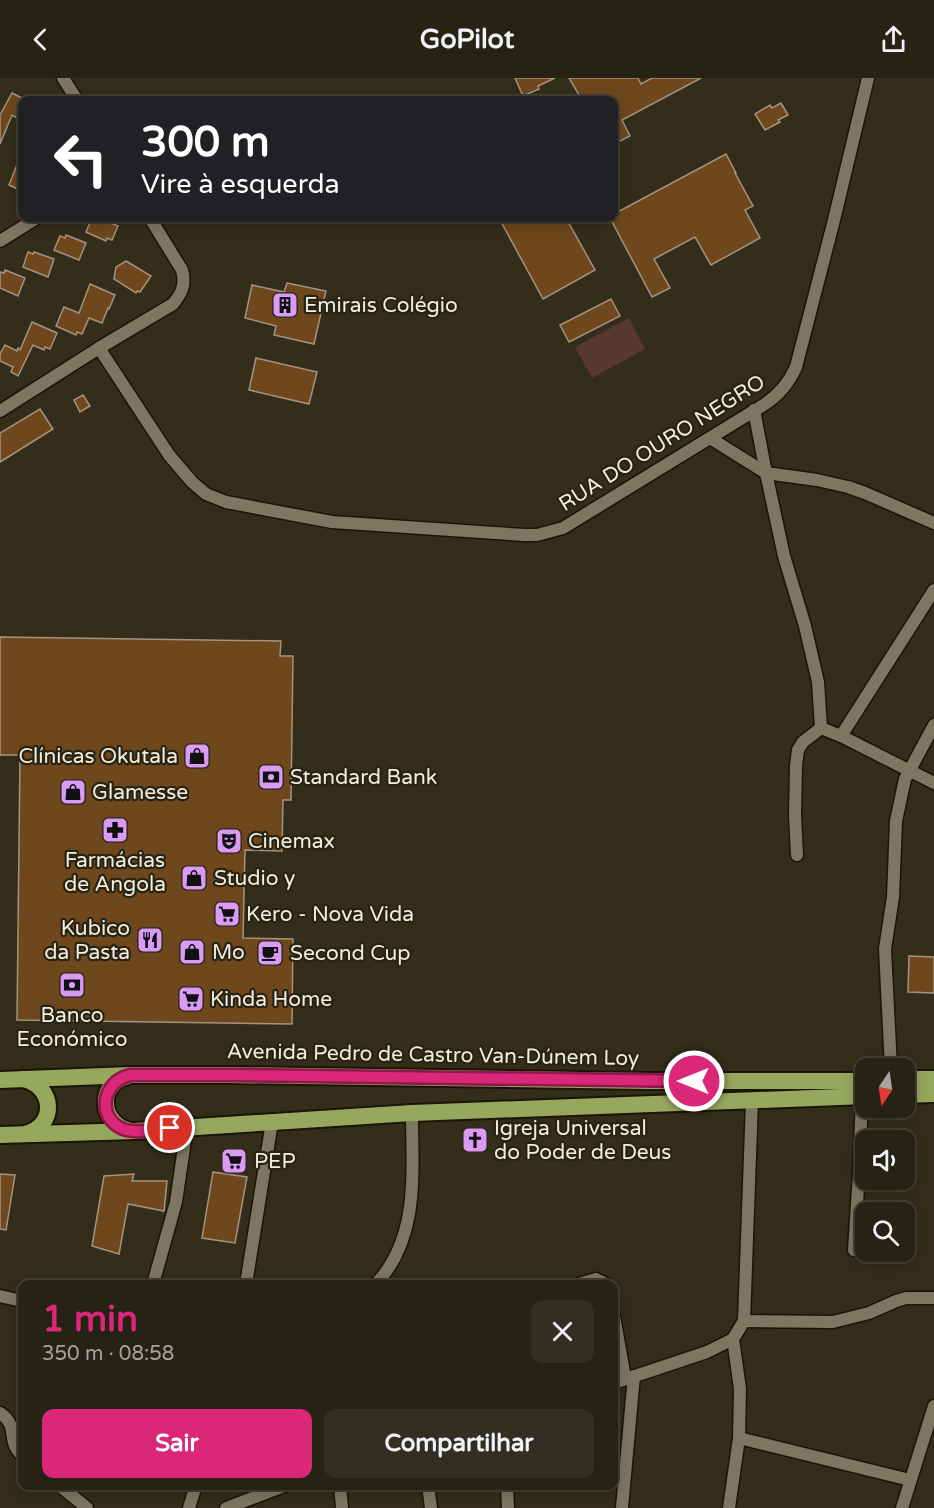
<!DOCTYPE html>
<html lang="pt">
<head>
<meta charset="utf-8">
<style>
  :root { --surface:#262214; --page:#322f22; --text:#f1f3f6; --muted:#a4a4a0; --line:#423f34; --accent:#db2777 }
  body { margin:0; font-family:"Varela Round",sans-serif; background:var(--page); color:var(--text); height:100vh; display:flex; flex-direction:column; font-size:22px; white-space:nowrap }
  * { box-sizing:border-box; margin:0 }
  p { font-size:20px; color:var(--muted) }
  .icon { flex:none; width:33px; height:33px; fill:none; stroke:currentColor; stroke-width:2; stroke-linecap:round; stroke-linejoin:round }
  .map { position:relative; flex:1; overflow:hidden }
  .panel { position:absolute; left:18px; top:1202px; width:600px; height:210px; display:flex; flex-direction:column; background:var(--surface); border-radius:12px; box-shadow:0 3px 15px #0003,0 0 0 2px var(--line) }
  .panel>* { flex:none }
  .top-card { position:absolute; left:18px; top:18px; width:600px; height:126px; border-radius:12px; box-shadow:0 3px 15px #0003,0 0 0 2px var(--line); background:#202124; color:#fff; overflow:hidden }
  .needle { width:39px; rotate:193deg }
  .tools { position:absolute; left:855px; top:980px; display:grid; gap:12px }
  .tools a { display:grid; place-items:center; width:60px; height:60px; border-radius:12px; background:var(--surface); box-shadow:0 3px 15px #0003,0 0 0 2px var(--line); font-size:30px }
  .pin { position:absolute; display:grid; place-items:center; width:51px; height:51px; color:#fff; margin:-26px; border:3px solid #fff; border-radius:50%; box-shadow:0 2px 6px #0007 }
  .me { position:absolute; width:66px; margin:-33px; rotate:270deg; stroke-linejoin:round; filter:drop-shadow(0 0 4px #0008) }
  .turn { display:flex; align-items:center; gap:21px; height:126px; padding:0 24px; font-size:27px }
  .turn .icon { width:78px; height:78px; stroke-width:2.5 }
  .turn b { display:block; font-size:42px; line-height:51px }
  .round { display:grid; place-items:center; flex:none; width:63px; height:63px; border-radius:12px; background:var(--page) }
  .headline { display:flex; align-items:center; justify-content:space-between; height:102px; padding:0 24px }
  h1 { font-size:36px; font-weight:700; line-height:45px; color:var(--accent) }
  .cta { display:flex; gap:12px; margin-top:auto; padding:12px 24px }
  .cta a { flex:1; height:69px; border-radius:12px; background:var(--accent); color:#fff; font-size:24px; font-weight:700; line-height:69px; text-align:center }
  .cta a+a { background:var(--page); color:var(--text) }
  header { display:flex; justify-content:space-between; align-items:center; height:78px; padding:0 24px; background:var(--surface); font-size:27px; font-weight:700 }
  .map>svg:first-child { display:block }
</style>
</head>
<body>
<header><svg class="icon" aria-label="back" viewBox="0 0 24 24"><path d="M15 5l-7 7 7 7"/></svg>GoPilot<svg class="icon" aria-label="share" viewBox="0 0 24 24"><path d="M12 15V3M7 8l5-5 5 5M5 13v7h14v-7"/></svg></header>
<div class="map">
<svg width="934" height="1430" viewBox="0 0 934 1430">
  <rect width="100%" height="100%" fill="#332d1a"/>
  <path fill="#58382f" d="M629,240l16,31 -53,29 -17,-31z"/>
  <g fill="#6f471c" stroke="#a59382" stroke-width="1.5">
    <path d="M515,0h40l-17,8 1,3 -16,7z"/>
    <path d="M569,0h69l3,6 11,-6h49l-79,42 8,16 -16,8v-44h-32z"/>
    <path d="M12,15l10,5v23l-10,-6 -12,29v-29z"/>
    <path d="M781,25l7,12 -10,5 2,2 -15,8 -10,-16 15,-9 2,3z"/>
    <path d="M22,74v39l-13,-6z"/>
    <path d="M726,76l10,19h-1l18,33 -8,4 15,28 -49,27 -16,-28 -41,22 16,29 -18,9 -42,-79h4v-4z"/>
    <path d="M92,140h6l20,8 -6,14 -5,-2 -1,3 -20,-9z"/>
    <path d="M499,140h67l29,52 -52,29z"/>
    <path d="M66,157l20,8 -7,17 -25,-10 6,-14 5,2z"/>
    <path d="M28,174l5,2 1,-2 20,7 -6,18 -25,-10z"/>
    <path d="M126,183l25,15 -11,16 -3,-1 -1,2 -22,-14 2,-12z"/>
    <path d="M5,192l20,8 -7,18 -18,-8v-16l4,1z"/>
    <path d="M287,205l39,8 -12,53 -40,-9 2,-9 -31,-8 7,-33 32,7z"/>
    <path d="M90,206l25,11 -6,14 -1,-1 -6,15 -13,-5 -7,16 -5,-2 -1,3 -20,-9 8,-19 15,6z"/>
    <path d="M611,221l9,17 -51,26 -9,-17z"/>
    <path d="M32,244l25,11 -7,16 -5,-2 -1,3 -11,-5 -15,31 -7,-4 2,-5 -13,-6v-7l5,-9 12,6 1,-3 2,2z"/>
    <path d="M256,280l61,14 -8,32 -60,-14z"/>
    <path d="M83,317l7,11 -10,6 -6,-12z"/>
    <path d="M40,331l13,20 -53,33v-29z"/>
    <path d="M0,559l281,4 -1,15h13l-2,144h-8l-1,51 -37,-1 -2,88 50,1 -1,85 -275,-4 3,-265h-20z"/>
    <path d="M909,878l25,1v36l-26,-1z"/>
    <path d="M213,1094l34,5 -12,66 -33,-5z"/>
    <path d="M0,1096l15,1 -9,55 -6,-1z"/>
    <path d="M134,1096l-2,7h35l-3,30 -36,-7 -9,50 -27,-8 12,-70z"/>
  </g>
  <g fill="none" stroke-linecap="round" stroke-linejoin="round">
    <g stroke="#1b1504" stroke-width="15">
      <g id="minor">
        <path d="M63,0l14,22"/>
        <path d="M0,163l37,-23"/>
        <path d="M99,270l70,107 23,27 14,12 20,8 106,20 192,13h13l26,-7 202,-124c15,-10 24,-21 31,-37l38,-147 34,-142"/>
        <path d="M754,332l12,63 18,83 21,70 13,56 3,46"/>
        <path d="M0,333l99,-63 74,-44c9,-11 13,-20 9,-34l-32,-52"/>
        <path d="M710,360l56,35 51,7 31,7 17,6 69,30"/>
        <path d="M821,650l20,8 93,47"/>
        <path d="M841,658l93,-146"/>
        <path d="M797,777l-2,-40 1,-49 2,-16 5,-8 18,-14"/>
        <path d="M891,990l-6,-119 8,-52 3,-76 9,-42 29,-54"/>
        <path d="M854,1172l5,-77 3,-77"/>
        <path d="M153,1206l23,-82 11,-75"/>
        <path d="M246,1206l26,-162"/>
        <path d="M376,1206c44,-47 36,-112 36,-171"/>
        <path d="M579,1206l17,-5 10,5"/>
        <path d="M0,1218l22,5"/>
        <path d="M614,1238l11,62"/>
        <path d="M744,1243l89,1 36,-9 27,-12 10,-3h28"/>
        <path d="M614,1305l93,-31 26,-13"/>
        <path d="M0,1335c20,13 6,29 22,42"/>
        <path d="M739,1360l171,42"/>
        <path d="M59,1407l28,23"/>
        <path d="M340,1407l2,23"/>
        <path d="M428,1407l3,23"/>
        <path d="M507,1407l1,23"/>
        <path d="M189,1430l7,-23"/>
        <path d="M226,1430l61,-23"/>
        <path d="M622,1430l12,-132"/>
        <path d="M729,1430l10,-70 1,-49 -7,-50 11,-18 8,-220"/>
        <path d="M902,1430l32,-102"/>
      </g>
    </g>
    <g stroke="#1b1504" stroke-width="20">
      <g id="trunk">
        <path d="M128,998c-32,8 -28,49 3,55"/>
        <path d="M23,1001c32,7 34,47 2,55"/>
        <path d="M904,1001h30"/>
        <path d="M0,1002l131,-5h97l421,6h217"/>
        <path d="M904,1017l30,-1"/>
        <path d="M0,1057l135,-4 277,-18 454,-17"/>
      </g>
    </g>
    <use href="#minor" stroke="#7d7661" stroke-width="12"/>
    <use href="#trunk" stroke="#98a75e" stroke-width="16"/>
  </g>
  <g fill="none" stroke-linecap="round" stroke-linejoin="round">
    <g stroke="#8e194d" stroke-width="15">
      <path id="route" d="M170,1050c-14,1 -33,6 -47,1 -28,-12 -20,-49 8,-54h97l466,6"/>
    </g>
    <use href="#route" stroke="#db2777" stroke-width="10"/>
  </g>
  <defs>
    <g id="building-square" transform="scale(1.35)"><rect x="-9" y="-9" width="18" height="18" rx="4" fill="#da9af6" stroke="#292411"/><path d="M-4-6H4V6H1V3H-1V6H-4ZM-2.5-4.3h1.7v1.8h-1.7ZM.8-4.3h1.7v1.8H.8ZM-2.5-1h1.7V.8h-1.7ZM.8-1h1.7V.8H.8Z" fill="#111"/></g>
    <g id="shop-square" transform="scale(1.35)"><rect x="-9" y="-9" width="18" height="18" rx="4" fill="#da9af6" stroke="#292411"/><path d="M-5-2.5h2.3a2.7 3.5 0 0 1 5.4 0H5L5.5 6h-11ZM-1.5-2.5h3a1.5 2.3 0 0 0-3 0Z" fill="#111"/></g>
    <g id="bank-square" transform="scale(1.35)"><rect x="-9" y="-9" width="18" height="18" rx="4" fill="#da9af6" stroke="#292411"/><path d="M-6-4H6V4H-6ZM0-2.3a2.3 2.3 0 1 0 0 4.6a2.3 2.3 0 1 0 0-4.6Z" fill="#111"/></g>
    <g id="pharmacy-square" transform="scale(1.35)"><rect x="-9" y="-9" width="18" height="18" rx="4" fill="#da9af6" stroke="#292411"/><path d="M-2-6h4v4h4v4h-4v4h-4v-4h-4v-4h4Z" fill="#111"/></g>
    <g id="theatre-square" transform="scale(1.35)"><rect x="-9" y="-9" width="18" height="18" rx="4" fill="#da9af6" stroke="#292411"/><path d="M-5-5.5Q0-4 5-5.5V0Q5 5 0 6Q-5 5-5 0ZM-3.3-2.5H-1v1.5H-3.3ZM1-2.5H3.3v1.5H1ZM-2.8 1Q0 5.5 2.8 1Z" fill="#111"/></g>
    <g id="supermarket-square" transform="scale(1.35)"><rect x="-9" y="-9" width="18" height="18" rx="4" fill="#da9af6" stroke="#292411"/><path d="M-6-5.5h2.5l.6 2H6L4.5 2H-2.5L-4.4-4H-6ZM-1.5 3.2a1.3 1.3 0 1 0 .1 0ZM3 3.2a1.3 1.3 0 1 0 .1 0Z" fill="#111"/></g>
    <g id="restaurant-square" transform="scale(1.35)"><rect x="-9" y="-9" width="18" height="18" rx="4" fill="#da9af6" stroke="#292411"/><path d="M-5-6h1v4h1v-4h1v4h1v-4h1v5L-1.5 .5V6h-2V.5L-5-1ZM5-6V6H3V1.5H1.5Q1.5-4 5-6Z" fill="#111"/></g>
    <g id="cafe-square" transform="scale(1.35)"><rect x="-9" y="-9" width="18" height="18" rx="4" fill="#da9af6" stroke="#292411"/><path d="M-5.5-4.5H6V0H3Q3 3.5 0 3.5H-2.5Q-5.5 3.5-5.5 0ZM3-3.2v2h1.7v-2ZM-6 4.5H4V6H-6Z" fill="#111"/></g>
    <g id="church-square" transform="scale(1.35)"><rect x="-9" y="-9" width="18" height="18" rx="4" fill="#da9af6" stroke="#292411"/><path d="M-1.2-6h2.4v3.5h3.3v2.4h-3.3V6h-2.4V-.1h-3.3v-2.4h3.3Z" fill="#111"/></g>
  </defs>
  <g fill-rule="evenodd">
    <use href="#building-square" x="285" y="227"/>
    <use href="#shop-square" x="197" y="678"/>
    <use href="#bank-square" x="271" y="699"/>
    <use href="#shop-square" x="73" y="714"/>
    <use href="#pharmacy-square" x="115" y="752"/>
    <use href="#theatre-square" x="229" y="763"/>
    <use href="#shop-square" x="194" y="800"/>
    <use href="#supermarket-square" x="227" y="836"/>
    <use href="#restaurant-square" x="150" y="862"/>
    <use href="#shop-square" x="192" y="874"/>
    <use href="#cafe-square" x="270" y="875"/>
    <use href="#bank-square" x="72" y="907"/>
    <use href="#supermarket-square" x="191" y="921"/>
    <use href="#church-square" x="475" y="1062"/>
    <use href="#supermarket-square" x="234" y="1083"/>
  </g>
  <g text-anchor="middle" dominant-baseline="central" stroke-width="4.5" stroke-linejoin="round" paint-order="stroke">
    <g font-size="21" fill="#f1ede1" stroke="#292411" text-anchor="start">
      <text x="304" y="227">Emirais Colégio</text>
      <text x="178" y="678" text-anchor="end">Clínicas Okutala</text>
      <text x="290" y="699">Standard Bank</text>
      <text x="92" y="714">Glamesse</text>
      <text x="248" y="763">Cinemax</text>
      <text x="115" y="782" text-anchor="middle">Farmácias<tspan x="115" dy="24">de Angola</tspan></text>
      <text x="214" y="800">Studio y</text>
      <text x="246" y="836">Kero - Nova Vida</text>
      <text x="130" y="850" text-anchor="end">Kubico<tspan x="130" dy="24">da Pasta</tspan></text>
      <text x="212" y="874">Mo</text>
      <text x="290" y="875">Second Cup</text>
      <text x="210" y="921">Kinda Home</text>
      <text x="72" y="937" text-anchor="middle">Banco<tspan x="72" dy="24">Económico</tspan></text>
      <text x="494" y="1050">Igreja Universal<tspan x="494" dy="24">do Poder de Deus</tspan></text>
      <text x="254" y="1083">PEP</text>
    </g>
    <g font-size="21" fill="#f1ede1" stroke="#292411">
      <text transform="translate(662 365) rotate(-32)">RUA DO OURO NEGRO</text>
      <text transform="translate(433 977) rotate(1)">Avenida Pedro de Castro Van-Dúnem Loy</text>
    </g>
  </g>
</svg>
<div class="tools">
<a><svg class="needle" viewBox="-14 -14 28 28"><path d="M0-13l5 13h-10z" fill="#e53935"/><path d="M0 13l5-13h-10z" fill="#a4a4a0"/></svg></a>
<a><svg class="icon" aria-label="sound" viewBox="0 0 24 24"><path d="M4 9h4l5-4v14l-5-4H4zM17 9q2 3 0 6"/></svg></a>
<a><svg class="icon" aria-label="search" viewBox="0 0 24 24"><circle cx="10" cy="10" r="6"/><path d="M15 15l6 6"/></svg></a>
</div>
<div class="pin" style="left:170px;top:1050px;background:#d93025"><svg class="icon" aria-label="arrive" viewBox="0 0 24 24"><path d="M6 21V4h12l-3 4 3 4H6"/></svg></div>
<svg class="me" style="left:694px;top:1003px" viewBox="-20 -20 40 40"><circle r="17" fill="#db2777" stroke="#fff" stroke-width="3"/><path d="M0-11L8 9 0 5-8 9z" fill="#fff"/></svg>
<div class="top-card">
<div class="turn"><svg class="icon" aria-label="left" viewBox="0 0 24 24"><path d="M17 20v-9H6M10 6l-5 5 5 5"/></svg><div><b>300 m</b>Vire à esquerda</div></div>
</div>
<section class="panel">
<div class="headline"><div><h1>1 min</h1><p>350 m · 08:58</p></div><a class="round"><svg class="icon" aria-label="close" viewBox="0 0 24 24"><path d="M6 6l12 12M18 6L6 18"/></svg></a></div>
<div class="cta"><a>Sair</a><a>Compartilhar</a></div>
</section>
</div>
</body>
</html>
